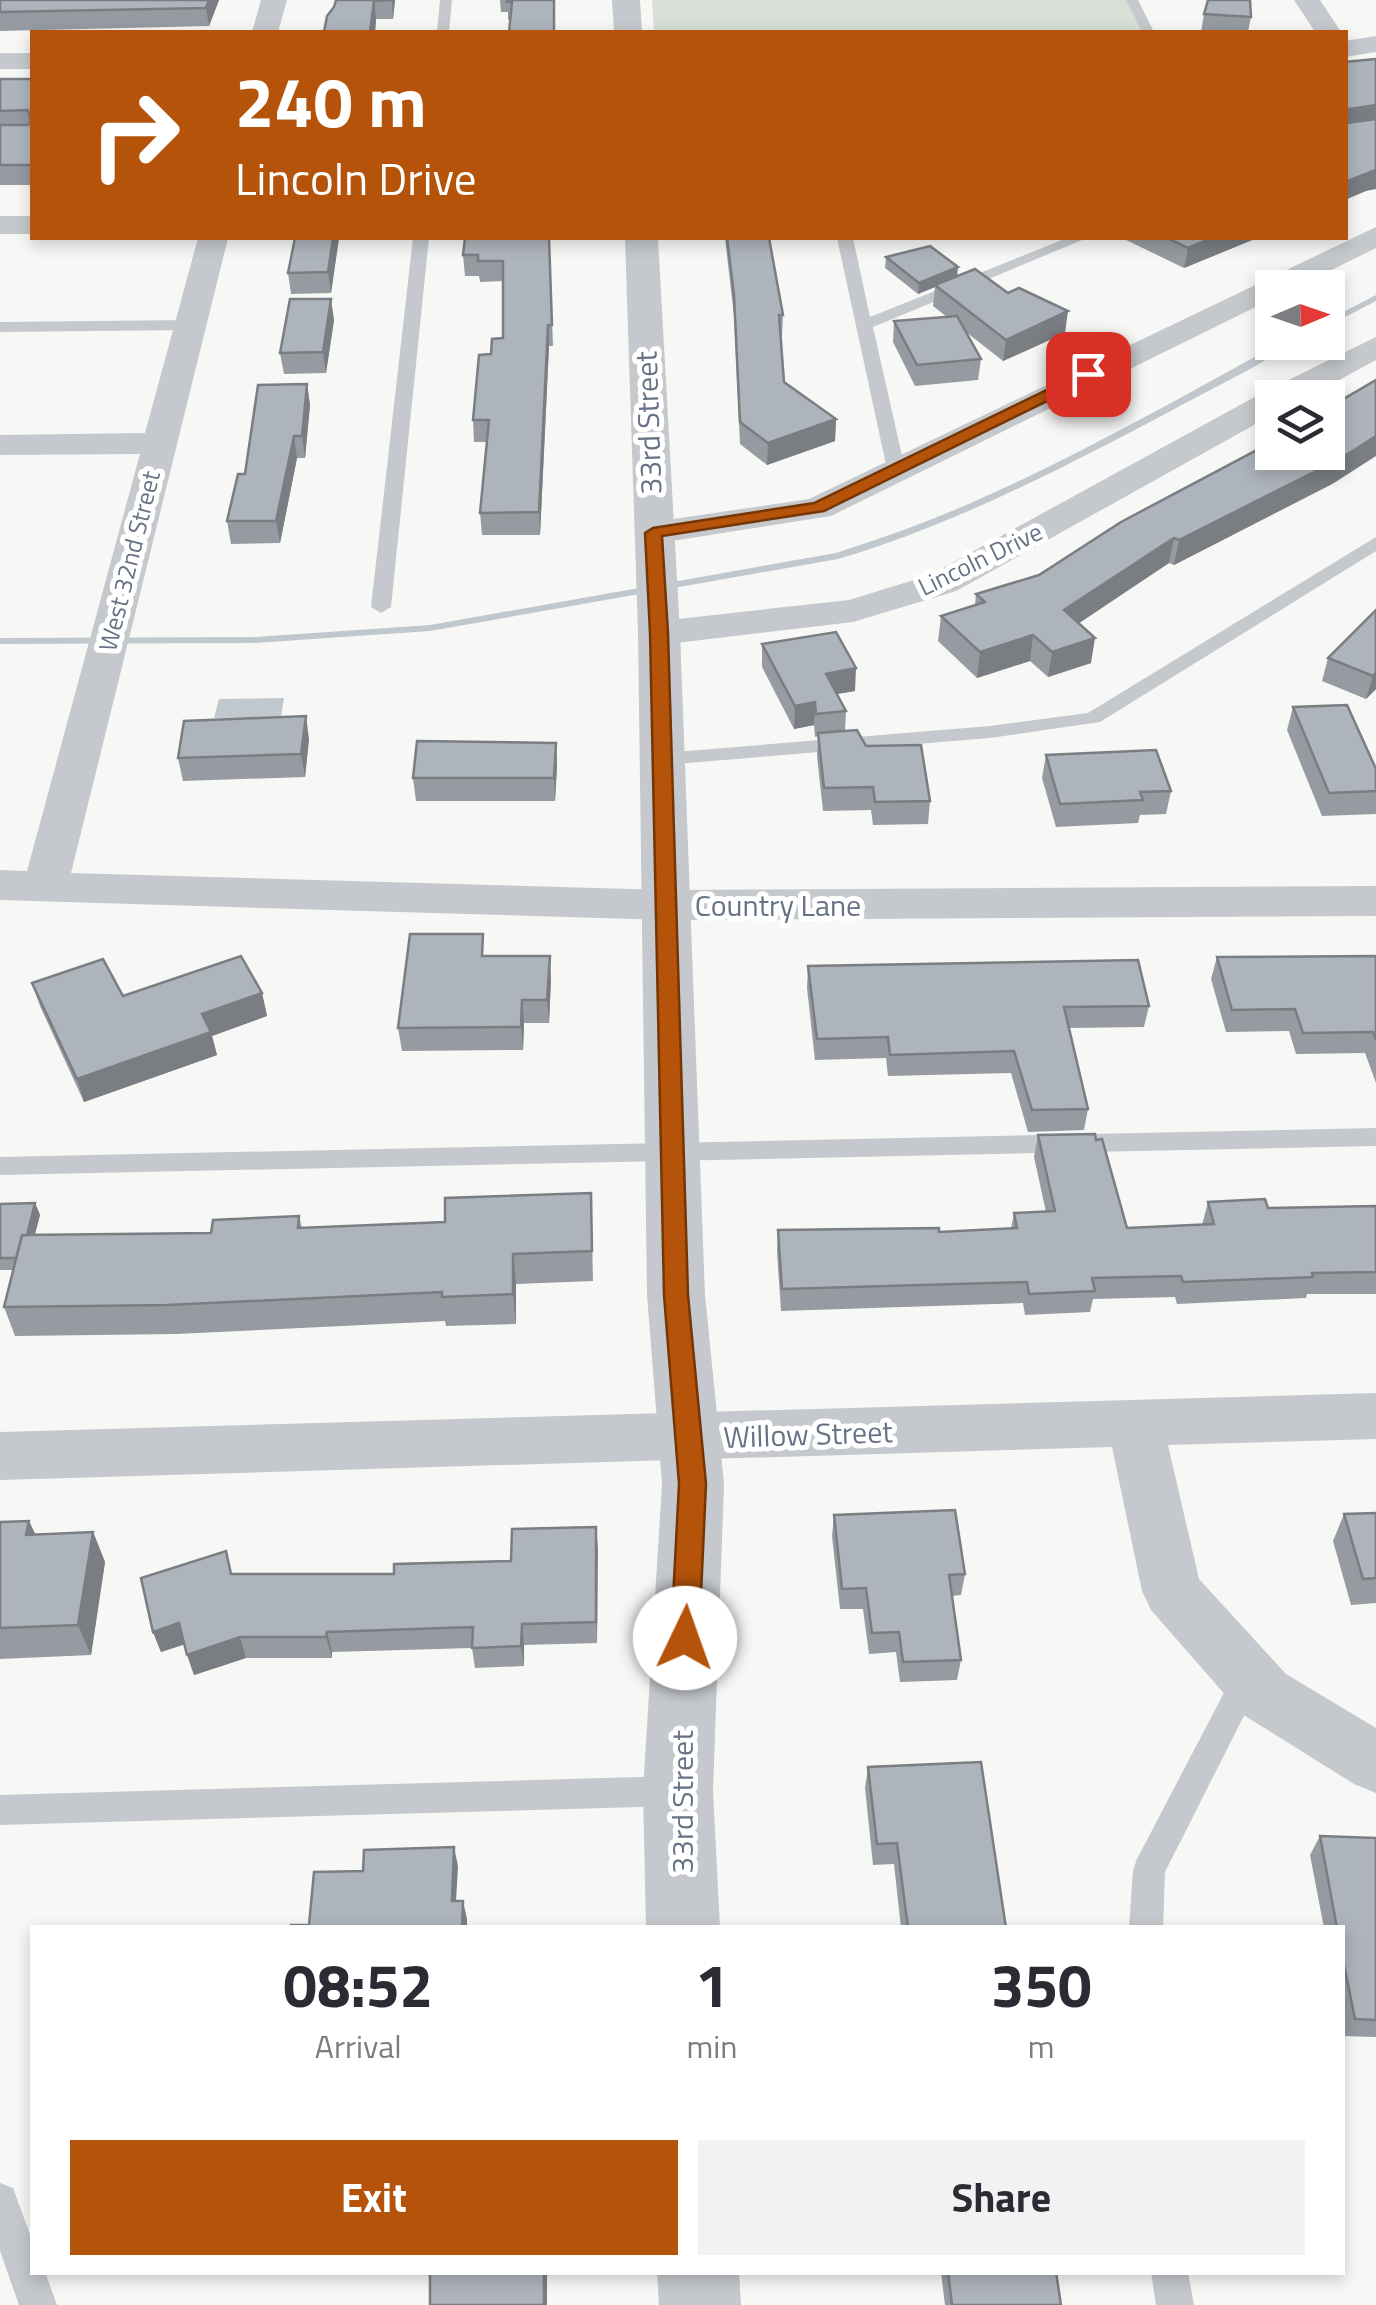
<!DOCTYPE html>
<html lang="en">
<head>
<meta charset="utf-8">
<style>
  :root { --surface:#fff; --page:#f2f2f3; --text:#2b2b33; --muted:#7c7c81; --accent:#b45309 }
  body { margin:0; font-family:"Titillium Web",sans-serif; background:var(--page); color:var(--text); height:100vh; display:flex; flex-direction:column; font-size:38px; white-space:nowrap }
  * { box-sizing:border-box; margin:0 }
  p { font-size:32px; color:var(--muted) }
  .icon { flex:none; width:55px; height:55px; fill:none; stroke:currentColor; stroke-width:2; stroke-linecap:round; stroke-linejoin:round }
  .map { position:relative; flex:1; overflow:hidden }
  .side { position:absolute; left:30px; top:1925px; width:1315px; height:350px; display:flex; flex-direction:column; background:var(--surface); border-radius:0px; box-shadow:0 5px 15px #0003 }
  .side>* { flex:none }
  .hud { position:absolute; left:30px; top:30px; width:1318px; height:210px; border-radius:0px; box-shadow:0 5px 15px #0003; background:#b45309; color:#fff; overflow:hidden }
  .needle { width:65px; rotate:88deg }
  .fabs { position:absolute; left:1255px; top:270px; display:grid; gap:20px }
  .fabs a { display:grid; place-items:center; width:90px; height:90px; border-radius:0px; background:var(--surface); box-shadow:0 5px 15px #0003; font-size:50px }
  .pin { position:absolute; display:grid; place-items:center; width:85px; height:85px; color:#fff; margin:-42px; border-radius:20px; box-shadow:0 5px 15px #0006 }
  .me { position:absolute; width:110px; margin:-55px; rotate:3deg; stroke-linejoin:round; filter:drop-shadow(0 0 8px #0008) }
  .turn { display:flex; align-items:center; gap:35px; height:210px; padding:0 40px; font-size:45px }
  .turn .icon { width:130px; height:130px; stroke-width:2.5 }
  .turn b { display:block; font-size:70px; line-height:85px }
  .eta { display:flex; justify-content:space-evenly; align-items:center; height:170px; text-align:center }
  .eta b { font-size:60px; font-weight:700; line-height:70px }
  .button { display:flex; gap:20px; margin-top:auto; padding:20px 40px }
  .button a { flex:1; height:115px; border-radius:0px; background:var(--accent); color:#fff; font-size:40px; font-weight:700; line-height:115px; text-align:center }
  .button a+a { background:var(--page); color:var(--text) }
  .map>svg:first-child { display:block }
</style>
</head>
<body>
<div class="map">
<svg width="1376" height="2305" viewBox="0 0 1376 2305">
  <rect width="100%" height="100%" fill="#f7f8f5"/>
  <path fill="#d8dfd6" d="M652,0h477l15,32h-490z"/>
  <path fill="#c0c8ce" d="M284,698l-3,19 -67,1 5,-19z"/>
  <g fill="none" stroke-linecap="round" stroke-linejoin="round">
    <g fill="#c0c8ce" fill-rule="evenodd">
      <path d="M1376,295v6l-48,25v-6z"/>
      <path d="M1282,342h12c-39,27 -86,48 -127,71 -106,56 -214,112 -329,146l-408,72 -175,12 -255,1v-6l255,-1 175,-12 406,-72c39,-13 78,-26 116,-42 114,-48 222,-110 330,-169z"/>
    </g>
    <g fill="#c5c8cc" fill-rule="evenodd">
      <path d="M440,0h12l-3,32h-12z"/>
      <path d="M1126,0h12l16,32h-12z"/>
      <path d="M413,238h16l-38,369 -10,6 -10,-6z"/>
      <path d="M837,238h16l17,79 197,-79h20l-214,89 32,142 -9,5 -9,-5z"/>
      <path d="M0,322l190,-2 8,5 -8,5 -190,2z"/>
      <path d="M1376,537v14l-276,171 -110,16 -327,27 -10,-6 10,-6 327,-27 98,-13z"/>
      <path d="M1376,1128v18l-1376,29v-18z"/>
      <path d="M1249,1662l11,4 4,10 -99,196 -2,56h-34l4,-58 4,-11 101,-193z"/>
      <path d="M675,1776l11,4 5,11 -5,11 -11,4 -675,19v-30z"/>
      <path d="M0,2183l13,5 19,52v32h13l12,33h-38l-19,-54z"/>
      <path d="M1151,2272h37l6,33h-38z"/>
    </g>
    <g fill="#c5c8cc" fill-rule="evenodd">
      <path d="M261,0h26l-9,32h-26z"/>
      <path d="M1294,0h26l21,32h-26z"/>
      <path d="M1376,36v16l-31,5v-16z"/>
      <rect x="0" y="53" width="32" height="16"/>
      <rect x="0" y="216" width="32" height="18"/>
      <path d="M1376,227v21l-81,40h-23v11l-441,217 -178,28 -13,-3 -5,-8 5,-8 13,-3 156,-23z"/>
      <path d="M198,238h30l-157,635 595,17 710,-4v30l-710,4 -666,-20v-30l27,1 113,-417 -140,1v-20l145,-2z"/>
      <path d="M1376,337v23l-70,38h-34v17l-316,176 -103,31 -194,23 -14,-4 -5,-8 5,-8 14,-4 190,-21 81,-25 330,-181z"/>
      <path d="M1376,1393v46l-208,6 31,134 87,95 90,54v65l-22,-9 -112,-70 -91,-104 -9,-19 -30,-144 -1112,33v-48z"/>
    </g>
    <g fill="#c5c8cc" fill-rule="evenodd">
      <path d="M612,0h28l2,32h-28z"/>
      <path d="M625,238h33l22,395 25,662 19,189 -11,307 7,137h-74l-3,-137 19,-307 -15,-189 -9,-662z"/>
      <path d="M657,2272h82l2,33h-82z"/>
    </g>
  </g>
  <g fill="#969ba1">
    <path d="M0,0h219l-10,26 -209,5z"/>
    <path d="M336,0h59l-2,19h-17l-1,13h-51z"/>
    <path d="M500,0h54l-46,20v-8h-7z"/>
    <path d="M1204,14l47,3 -3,15h-47z"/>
    <rect x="0" y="79" width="32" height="106"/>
    <path d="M339,238l-8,55 -40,1 -3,-21z"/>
    <path d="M465,238l85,30 3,78h-4l-9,189h-58l-2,-22 7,-71h-13l-1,-22 18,-66 12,-16v-57l-23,1 -1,-6h-14l-2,-21z"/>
    <path d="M725,238h44l14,77 -1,21h-2l4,46 52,37 -1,22 -68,24 -27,-21 -6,-128z"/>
    <path d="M1122,238h135l-73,30z"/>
    <path d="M886,257l71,19 51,17 57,40 -62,28 -37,-29 15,27 -3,21 -63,6 -22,-44 1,-21 53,-4 -14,-11 2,-19 -17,7 -33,-26z"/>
    <path d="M334,320l-8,53 -42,1 -4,-21z"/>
    <path d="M307,384l3,21 -5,53h-8l-17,85 -49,1 -4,-23 18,-47z"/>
    <path d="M1334,483l-160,82 -5,-2 -91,60 13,40 -43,14 -18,-16 -53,17 -39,-37 3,-25 34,-11 1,-11z"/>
    <path d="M1376,610v79l-10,10 -44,-18 6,-23z"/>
    <path d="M762,644l93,47 -18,3 9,17 -1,20 21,15 64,55 -2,23 -55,1 -2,-15 -48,1 -6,-55 1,-20 -3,1 -1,-12 -20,4 -32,-62z"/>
    <path d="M1293,707l83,62v45l-54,2 -35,-86z"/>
    <path d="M309,739l-4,38 -122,4 -5,-23z"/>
    <path d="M556,743l1,22 -2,36h-139l-3,-23z"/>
    <path d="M1046,755l125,36 -5,23 -26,1 -2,8 -82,4 -14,-49z"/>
    <path d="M486,956l65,23 -2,44h-25l-1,27 -121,1 -4,-23z"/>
    <path d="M1376,956v127l-11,-30 -69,1 -7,-23 -63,1 -15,-53 6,-22z"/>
    <path d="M808,966l341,40 -5,21 -75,1 19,81 -4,21 -56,2 -17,-59 -123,3 -2,-18 -71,2 -8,-72z"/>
    <path d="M32,983l91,13 139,-3 5,23 -55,20 5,19 -133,47 -44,-96z"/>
    <path d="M1038,1135l89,93 75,-3 6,-23 60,6 108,-2v88h-69l-1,4 -129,6 -2,-7 -82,2 -3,13 -65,3 -2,-12 -242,8 -4,-59 1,-22 161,2 72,-3 3,-16 32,-1 -12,-55z"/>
    <path d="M591,1193l2,88 -77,3v40l-70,2 -1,-5 -269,13 -161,2 -11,-29 9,-37h-13v-66l35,-1 5,12 -6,20 177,-2 88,-17 3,12 143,-6z"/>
    <path d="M1376,1513v90l-25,2 -18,-64 11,-27z"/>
    <path d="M834,1515l131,59 -4,21 -9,1 9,64 -4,20 -57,2 -4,-30 -27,2 -6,-45h-23l-8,-73z"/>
    <path d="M29,1521l6,13 58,-2 12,30 -14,93 -91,4v-137z"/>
    <path d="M596,1527l1,116 -73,2v21l-49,2 -3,-20 -140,4v6h-86l-52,17 -10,-31 -23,8 -8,-20 80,-58h161l117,-13z"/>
    <path d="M868,1767l138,161h-105l-7,-64 -21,1 -8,-77z"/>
    <path d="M1320,1836l56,2v199l-33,-1 -1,-108h-18l-14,-73z"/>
    <path d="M941,2272h115l5,33h-116z"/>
  </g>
  <g fill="#7a7e83">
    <path d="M209,0h10l-10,26 -3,-18z"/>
    <path d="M392,0h3l-2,19z"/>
    <path d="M374,1l2,18 -1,13h-5z"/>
    <path d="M1376,105v18l-31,5 4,-19z"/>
    <path d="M1376,170v19l-10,2 -21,9v-18z"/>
    <path d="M333,238h6l-8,55 -3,-21z"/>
    <path d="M1212,238h45l-73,30 4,-20z"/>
    <path d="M958,267l-1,11 -39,16 1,-11z"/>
    <path d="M331,299l3,21 -8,53 -3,-21z"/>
    <path d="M1068,311l-3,22 -62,28 3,-21z"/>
    <path d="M548,325l1,21 -9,189 -1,-23z"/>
    <path d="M307,384l3,21 -5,53 -3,-22z"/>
    <path d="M836,419l-1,22 -68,24 1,-22z"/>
    <path d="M294,436l3,22 -17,85 -4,-22z"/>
    <path d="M1376,436v20l-42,27 -160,82 5,-25z"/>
    <path d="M1174,538l-5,25 -109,73 4,-26z"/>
    <path d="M1033,635l-3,26 -53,17 3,-26z"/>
    <path d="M1095,638l-4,25 -43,14 4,-25z"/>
    <path d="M856,668l-1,23 -31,5 2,-22z"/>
    <path d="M1376,673v16l-10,10 7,-23z"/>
    <path d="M815,702l-1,23 -20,4 1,-23z"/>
    <path d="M306,716l3,23 -4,38 -4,-23z"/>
    <path d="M556,743l1,22 -2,36 -1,-23z"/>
    <path d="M550,956l1,23 -2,44 -2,-23z"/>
    <path d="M262,993l5,23 -55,20 5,19 -133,47 -7,-23 125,-65z"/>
    <path d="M522,1000l2,23 -1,27 -2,-23z"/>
    <path d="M35,1203l5,12 -14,55 -5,-12z"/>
    <path d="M513,1254l3,30v40l-3,-30z"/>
    <path d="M29,1521l14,30 -17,-16z"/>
    <path d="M596,1527l2,21 -1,95 -1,-21z"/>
    <path d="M93,1532l12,30 -14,93 -13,-30z"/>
    <path d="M179,1623l7,21 -25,8 -8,-20z"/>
    <path d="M522,1624l2,21v21l-3,-20z"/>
    <path d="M327,1632l5,20v6l-6,-21z"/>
    <path d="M240,1637l6,21 -52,17 -7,-20z"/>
    <path d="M454,1847l4,19 -3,53 -3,-18z"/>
    <path d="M463,1901l4,18v9h-5z"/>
    <rect x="544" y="2272" width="3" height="33"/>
  </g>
  <g fill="#aeb4bb" stroke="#7a7e83" stroke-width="2.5">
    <path d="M0,0h209l-3,8 -206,4z"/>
    <path d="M336,0h56l-18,1 -4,31h-46l3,-16 7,-9z"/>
    <path d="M507,0h47v32h-45l3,-30h-5z"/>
    <path d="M1208,0h42l1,17 -47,-3z"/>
    <path d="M1376,59v46l-27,4 -2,14 29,-4v51l-31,12v-120z"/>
    <path d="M0,79h32v86h-32v-40h28l3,-4 -3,-11 -28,1z"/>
    <path d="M295,238h38l-5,34 -40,1z"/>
    <path d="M465,238h84l3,87h-4l-9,187 -59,1 9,-93h-16l6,-65 12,-1 1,-15 11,-1v-77h-25v-6h-15z"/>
    <path d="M727,238h42l14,77h-4l5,67 52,37 -68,24 -28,-21 -6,-127z"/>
    <path d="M1167,238h45l-24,10z"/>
    <path d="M930,246l28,21 -39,16 -33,-26z"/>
    <path d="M975,269l33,24 11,-5 49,23 -62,29 -71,-55z"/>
    <path d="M290,299h41l-8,53 -43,1z"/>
    <path d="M957,316l24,43 -64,6 -23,-44z"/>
    <path d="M1376,380v56l-36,23 -161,81 -5,-2 -110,72 31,28 -43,14 -19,-17 -53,17 -39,-36 44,-14 -9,-8 63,-19 82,-53 151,-80v10h56v-44z"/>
    <path d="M307,384l-5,52h-8l-18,85h-49l11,-47h7l13,-89z"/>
    <path d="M1376,610v63l-3,3 -45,-18z"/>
    <path d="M836,632l20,36 -30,6 20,37 -30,3 -1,-12 -20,4 -33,-62z"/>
    <path d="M1347,705l29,64v22l-47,2 -36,-86z"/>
    <path d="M306,716l-5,38 -123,4 6,-37z"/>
    <path d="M857,730l9,16 55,-1 9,56 -55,1 -2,-15 -49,1 -6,-55z"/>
    <path d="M417,741l139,2 -2,35h-141z"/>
    <path d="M1156,750l15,41 -31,1 3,8 -83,4 -14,-49z"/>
    <path d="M410,934h73l-1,22h68l-3,44h-25l-1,27 -123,1z"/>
    <path d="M241,956l21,37 -60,21 9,18 -134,47 -45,-96 71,-24 20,37z"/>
    <path d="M1376,956v84l-3,-8 -70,1 -8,-24 -63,1 -15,-53z"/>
    <path d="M1138,960l11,46 -85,1 24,102 -56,1 -18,-59 -124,4 -2,-18 -71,2 -9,-73z"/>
    <path d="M1095,1134l1,6 6,-1 25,89 87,-4 -6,-22 57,-3 3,9 108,-2v66l-64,1 1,4 -130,5 -2,-6 -89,2 3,13 -66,3 -2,-12 -245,7 -4,-59 161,-2v4l78,-4 -3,-15 41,-2 -17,-76z"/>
    <path d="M591,1193l1,58 -79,3v40l-71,3v-5l-275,13 -163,2 18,-72 189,-2 2,-13 86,-4 -1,12 147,-6v-24z"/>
    <path d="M35,1203l-8,32h-5l-6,23h-16v-54z"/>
    <path d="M955,1510l10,64 -16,1 12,85 -58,2 -4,-30 -27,1 -6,-45 -24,1 -8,-74z"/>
    <path d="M1376,1513v65l-13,1 -19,-65z"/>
    <path d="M29,1521l-3,14 67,-3 -15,93 -78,3v-106z"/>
    <path d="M596,1527v95l-74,2 -1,22 -49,2 1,-21 -146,5 -1,5h-86l-53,18 -8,-32 -26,9 -12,-54 85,-27 5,23h163v-10l117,-3 1,-32z"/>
    <path d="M981,1762l25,166h-98l-11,-85 -20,1 -9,-77z"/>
    <path d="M1320,1836l56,2v182l-21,-1 -13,-64v-27h-5z"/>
    <path d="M454,1847l-2,54h11l-1,27h-171v-3h18l5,-53 49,-1 1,-21z"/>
    <rect x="430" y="2272" width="114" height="33"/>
    <path d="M948,2272h108l5,33h-109z"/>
  </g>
  <path fill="#b45309" stroke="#753606" stroke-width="2.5" d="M1088,370l8,4 -2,4 -270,133 -162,25 6,97 20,662 18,189 -7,154 -4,8 -10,4 -9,-4 -5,-8 8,-154 -15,-189 -14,-662 -5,-100 8,-5 161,-25z"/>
  <g text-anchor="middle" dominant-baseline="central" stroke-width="10" stroke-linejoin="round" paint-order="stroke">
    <g font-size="25" fill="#677286" stroke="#fff">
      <text transform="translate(980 559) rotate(-26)">Lincoln Drive</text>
      <text transform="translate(129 561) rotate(-76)">West 32nd Street</text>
    </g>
    <g font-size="30" fill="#677286" stroke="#fff">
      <text transform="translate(648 423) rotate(-92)">33rd Street</text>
      <text x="778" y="905">Country Lane</text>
      <text transform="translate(808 1434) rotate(-2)">Willow Street</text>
      <text transform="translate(682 1802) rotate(-90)">33rd Street</text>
    </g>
  </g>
</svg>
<div class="fabs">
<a><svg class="needle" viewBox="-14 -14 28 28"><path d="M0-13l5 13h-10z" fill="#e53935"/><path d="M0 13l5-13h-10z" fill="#7c7c81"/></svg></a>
<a><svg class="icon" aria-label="layers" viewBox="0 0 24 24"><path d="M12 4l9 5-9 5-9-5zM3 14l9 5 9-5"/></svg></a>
</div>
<div class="pin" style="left:1088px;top:374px;background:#d93025"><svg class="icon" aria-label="arrive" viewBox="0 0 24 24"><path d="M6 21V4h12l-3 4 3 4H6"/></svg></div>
<svg class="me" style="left:685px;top:1638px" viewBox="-20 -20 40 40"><circle r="19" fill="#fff"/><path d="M0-13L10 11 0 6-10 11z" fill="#b45309"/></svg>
<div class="hud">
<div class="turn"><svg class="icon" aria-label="right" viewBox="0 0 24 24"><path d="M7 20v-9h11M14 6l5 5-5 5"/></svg><div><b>240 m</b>Lincoln Drive</div></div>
</div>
<section class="side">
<div class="eta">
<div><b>08:52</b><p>Arrival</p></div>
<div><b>1</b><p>min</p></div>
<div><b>350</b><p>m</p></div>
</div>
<div class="button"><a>Exit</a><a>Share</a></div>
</section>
</div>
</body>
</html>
